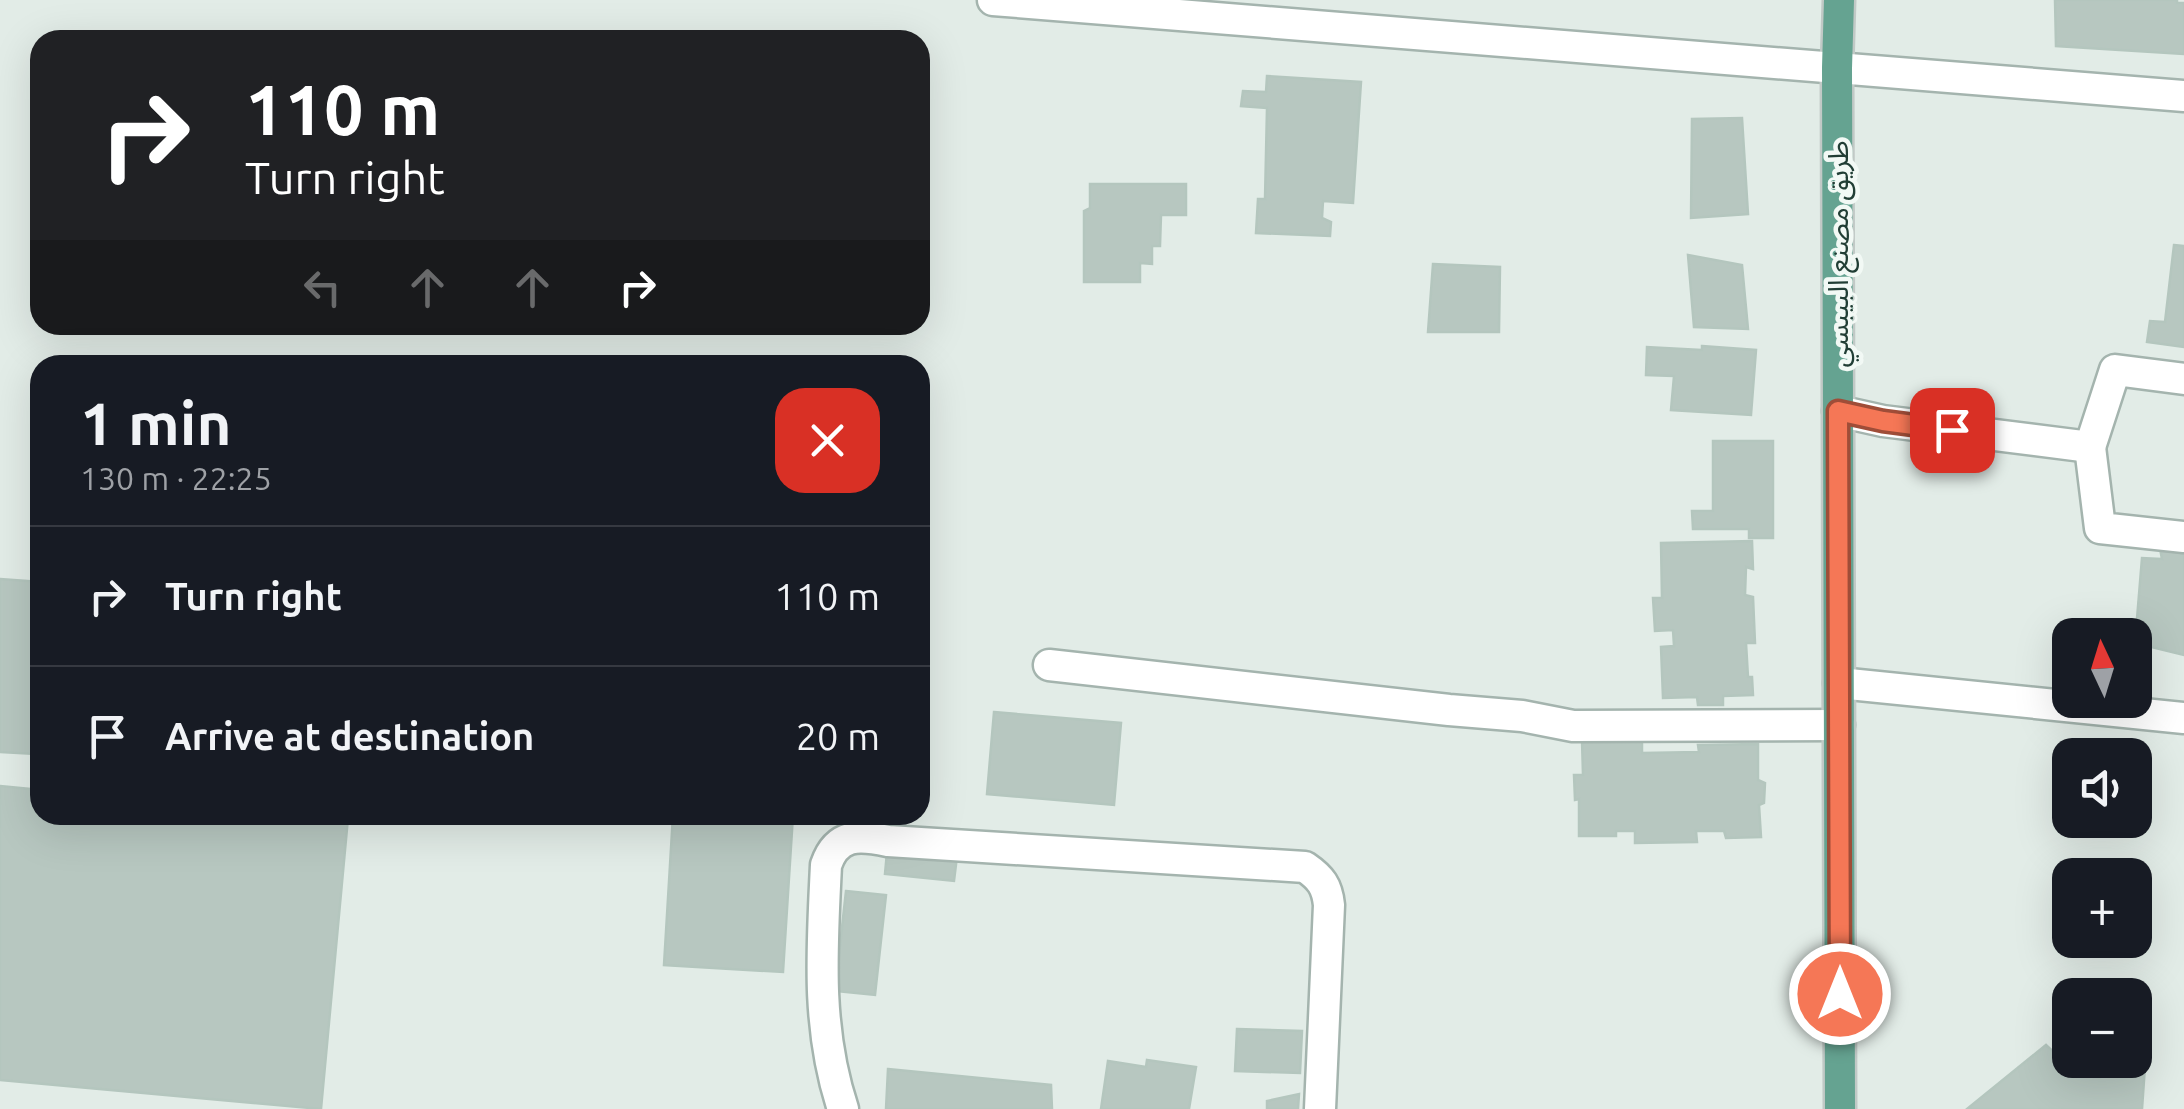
<!DOCTYPE html>
<html lang="en">
<head>
<meta charset="utf-8">
<style>
  :root { --surface:#171b24; --page:#242831; --text:#f1f3f6; --muted:#9ea1a6; --line:#363941 }
  body { margin:0; font-family:Ubuntu,"Noto Sans Arabic",sans-serif; background:var(--page); color:var(--text); height:100vh; display:flex; flex-direction:column; font-size:38px; white-space:nowrap }
  * { box-sizing:border-box; margin:0 }
  p { font-size:32px; color:var(--muted) }
  .icon { flex:none; width:55px; height:55px; fill:none; stroke:currentColor; stroke-width:2; stroke-linecap:round; stroke-linejoin:round }
  .map { position:relative; flex:1; overflow:hidden }
  .side { position:absolute; left:30px; top:355px; width:900px; height:470px; display:flex; flex-direction:column; background:var(--surface); border-radius:30px; box-shadow:0 10px 40px #0002 }
  .side>* { flex:none }
  .banner { position:absolute; left:30px; top:30px; width:900px; height:305px; border-radius:30px; box-shadow:0 10px 40px #0002; background:#202124; color:#fff; overflow:hidden }
  .needle { width:65px; rotate:356deg }
  .tools { position:absolute; left:2052px; top:618px; display:grid; gap:20px }
  .tools a { display:grid; place-items:center; width:100px; height:100px; border-radius:20px; background:var(--surface); box-shadow:0 10px 40px #0002; font-size:50px }
  .pin { position:absolute; display:grid; place-items:center; width:85px; height:85px; color:#fff; margin:-42px; border-radius:20px; box-shadow:0 5px 15px #0006 }
  .me { position:absolute; width:110px; margin:-55px; rotate:0deg; stroke-linejoin:round; filter:drop-shadow(0 0 8px #0008) }
  .turn { display:flex; align-items:center; gap:35px; height:210px; padding:0 50px; font-size:45px }
  .turn .icon { width:130px; height:130px; stroke-width:2.5 }
  .turn b { display:block; font-size:70px; line-height:85px }
  .lanes { display:flex; align-items:center; height:95px; padding:0 50px; background:#0003; justify-content:center; gap:50px; direction:ltr }
  .lanes .off { opacity:.35 }
  .round { display:grid; place-items:center; flex:none; width:105px; height:105px; border-radius:30px; background:var(--page) }
  .overview { display:flex; align-items:center; justify-content:space-between; height:170px; padding:0 50px }
  h1 { font-size:60px; font-weight:600; line-height:75px }
  ul { padding:0; list-style:none }
  li { display:flex; align-items:center; gap:30px; height:140px; padding:0 50px; border-top:2px solid var(--line) }
  li div { flex:1 }
  li b { display:block; font-size:38px }
  li em { font-style:normal }
  .map>svg:first-child { display:block }
</style>
</head>
<body>
<div class="map">
<svg width="2184" height="1109" viewBox="0 0 2184 1109">
  <rect width="100%" height="100%" fill="#e2ece7"/>
  <g fill="#b7c7c0" stroke="#b4c6be" stroke-width="2.5">
    <path d="M2055,0h122v3h7v51l-128,-8z"/>
    <path d="M635,35l1,5h-53v-2z"/>
    <path d="M1267,76l94,6 -8,121 -30,-2 -1,17 9,4 -1,14 -74,-3 2,-34h7l2,-91 -26,-2 2,-15 23,1z"/>
    <path d="M1742,118l6,96 -57,4 1,-99z"/>
    <path d="M1090,184h96v31h-25l-1,31h-8v18l-12,-1v19h-56v-71l6,-3z"/>
    <path d="M2174,245l10,1v101l-37,-5 3,-21 15,1z"/>
    <path d="M1688,255l54,10 6,64 -54,-2z"/>
    <path d="M1433,264l67,3 -1,65h-71z"/>
    <path d="M1702,346l54,4 -5,65 -80,-5 3,-34 -28,-1 1,-28 55,3z"/>
    <path d="M1713,441h60v97h-24v-9h-56l-1,-18h21z"/>
    <path d="M1752,541l1,28 -7,-2 -1,28 8,2 2,46h-9l2,34h4l1,18 -30,1v9h-25l-1,-8 -34,1 -2,-51 13,-1 -1,-16 -18,1 -2,-33h9l-1,-55z"/>
    <path d="M2159,543l25,1v111l-49,-12 7,-85 20,1z"/>
    <path d="M0,579l40,3v110l-5,62 -35,-2z"/>
    <path d="M994,712l127,11 -7,82 -127,-11z"/>
    <path d="M1642,739v14l57,-1 -1,-7 60,-1v36l7,3 -1,20 -5,2 2,32 -35,1 -2,-7h-28l1,11 -62,1v-12h-19v5h-37v-37l-4,1 -1,-25h9l-1,-35z"/>
    <path d="M0,786l40,4v25h275l33,3 -27,291 -321,-29z"/>
    <path d="M673,815h120l-10,157 -119,-7z"/>
    <path d="M888,841l70,7 -4,33 -69,-7z"/>
    <path d="M846,891l40,4 -11,100 -40,-4z"/>
    <path d="M1237,1029l65,2 -2,42 -65,-2z"/>
    <path d="M2147,1038l-5,71h-175l79,-64 32,30 22,3 -1,-18h36v-21z"/>
    <path d="M1147,1060l49,7 -7,42h-88l7,-48 38,6z"/>
    <path d="M888,1069l163,16 1,24h-166z"/>
    <path d="M1299,1094l-1,15h-31v-8z"/>
  </g>
  <g fill="none" stroke-linecap="round" stroke-linejoin="round">
    <g stroke="#a4b4ae" stroke-width="35">
      <g id="minor">
        <path d="M993,0l1191,96"/>
        <path d="M1838,411l45,10 207,26 25,-77 69,9"/>
        <path d="M2090,447l10,81 84,9"/>
        <path d="M1049,665l400,45 73,6 51,10 266,-1"/>
        <path d="M1839,683l345,35"/>
        <path d="M843,1109c-27,-81 -21,-160 -17,-244 11,-32 33,-30 62,-24l417,26c16,11 22,19 24,38l-9,204"/>
      </g>
    </g>
    <g stroke="#c1c9c6" stroke-width="35">
      <path id="major" d="M1839,0l-2,68 3,1041"/>
    </g>
    <use href="#minor" stroke="#fff" stroke-width="30"/>
    <use href="#major" stroke="#65a391" stroke-width="30"/>
  </g>
  <g fill="none" stroke-linecap="round" stroke-linejoin="round">
    <g stroke="#9f4d38" stroke-width="25">
      <path id="route" d="M1840,994l-2,-583 45,10 69,9"/>
    </g>
    <use href="#route" stroke="#f57756" stroke-width="18"/>
  </g>
  <g text-anchor="middle" dominant-baseline="central" stroke-width="9" stroke-linejoin="round" paint-order="stroke">
    <g font-size="28" fill="#213e35" stroke="#f2f9f5">
      <text transform="translate(1837 254) rotate(-90)">طريق مصنع البيبسي</text>
    </g>
  </g>
</svg>
<div class="tools">
<a><svg class="needle" viewBox="-14 -14 28 28"><path d="M0-13l5 13h-10z" fill="#e53935"/><path d="M0 13l5-13h-10z" fill="#9ea1a6"/></svg></a>
<a><svg class="icon" aria-label="sound" viewBox="0 0 24 24"><path d="M4 9h4l5-4v14l-5-4H4zM17 9q2 3 0 6"/></svg></a>
<a>+</a>
<a>−</a>
</div>
<div class="pin" style="left:1952px;top:430px;background:#d93025"><svg class="icon" aria-label="arrive" viewBox="0 0 24 24"><path d="M6 21V4h12l-3 4 3 4H6"/></svg></div>
<svg class="me" style="left:1840px;top:994px" viewBox="-20 -20 40 40"><circle r="17" fill="#f57756" stroke="#fff" stroke-width="3"/><path d="M0-11L8 9 0 5-8 9z" fill="#fff"/></svg>
<div class="banner">
<div class="turn"><svg class="icon" aria-label="right" viewBox="0 0 24 24"><path d="M7 20v-9h11M14 6l5 5-5 5"/></svg><div><b>110 m</b>Turn right</div></div>
<div class="lanes"><svg class="icon off" aria-label="left" viewBox="0 0 24 24"><path d="M17 20v-9H6M10 6l-5 5 5 5"/></svg><svg class="icon off" aria-label="ahead" viewBox="0 0 24 24"><path d="M12 20V5M6 11l6-6 6 6"/></svg><svg class="icon off" aria-label="ahead" viewBox="0 0 24 24"><path d="M12 20V5M6 11l6-6 6 6"/></svg><svg class="icon" aria-label="right" viewBox="0 0 24 24"><path d="M7 20v-9h11M14 6l5 5-5 5"/></svg></div>
</div>
<section class="side">
<div class="overview"><div><h1>1 min</h1><p>130 m · 22:25</p></div><a class="round" style="background:#d93025;color:#fff"><svg class="icon" aria-label="close" viewBox="0 0 24 24"><path d="M6 6l12 12M18 6L6 18"/></svg></a></div>
<ul>
<li><svg class="icon" aria-label="right" viewBox="0 0 24 24"><path d="M7 20v-9h11M14 6l5 5-5 5"/></svg><div><b>Turn right</b></div><em>110 m</em></li>
<li><svg class="icon" aria-label="arrive" viewBox="0 0 24 24"><path d="M6 21V4h12l-3 4 3 4H6"/></svg><div><b>Arrive at destination</b></div><em>20 m</em></li>
</ul>
</section>
</div>
</body>
</html>
